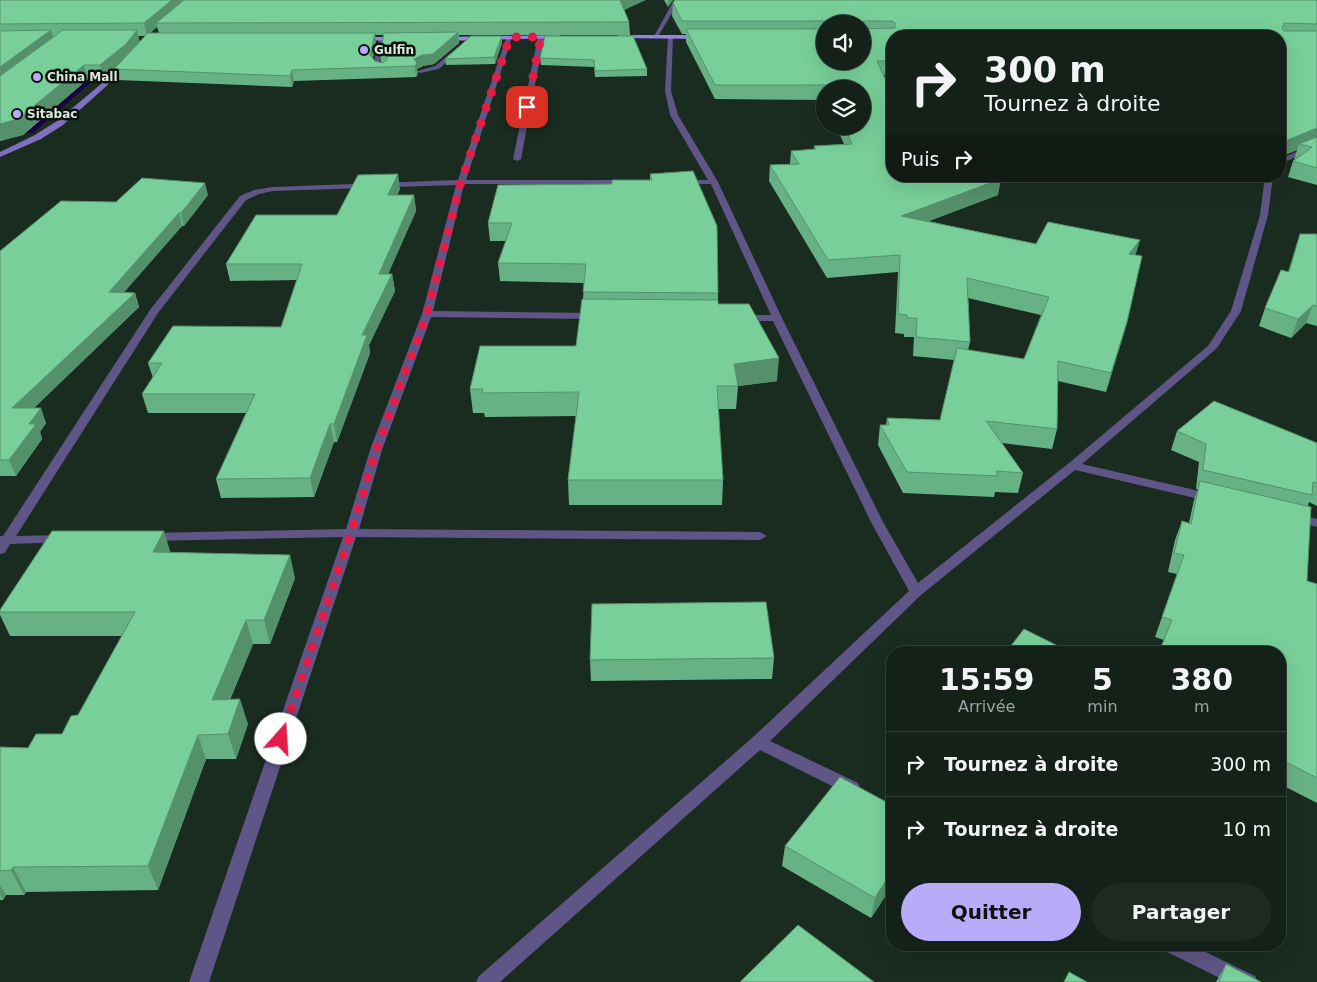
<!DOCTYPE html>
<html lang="fr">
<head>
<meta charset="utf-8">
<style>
  :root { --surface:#142118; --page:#1d2921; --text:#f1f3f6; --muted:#9da3a2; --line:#333e37; --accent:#b8abf7 }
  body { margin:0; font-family:"DejaVu Sans",sans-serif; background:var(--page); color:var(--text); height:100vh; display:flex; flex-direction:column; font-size:19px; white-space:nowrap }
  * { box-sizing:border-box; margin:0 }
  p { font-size:16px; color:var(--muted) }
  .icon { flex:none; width:28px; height:28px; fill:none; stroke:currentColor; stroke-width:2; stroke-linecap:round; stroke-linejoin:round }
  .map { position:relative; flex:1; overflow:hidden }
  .details { position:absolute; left:886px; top:646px; width:400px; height:305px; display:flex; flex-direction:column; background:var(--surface); border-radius:20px; box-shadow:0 5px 20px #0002,0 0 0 1px var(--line) }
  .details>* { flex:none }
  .guide { position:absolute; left:886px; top:30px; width:400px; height:152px; border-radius:20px; box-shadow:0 5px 20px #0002,0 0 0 1px var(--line); background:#142118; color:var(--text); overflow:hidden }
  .fabs { position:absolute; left:816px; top:15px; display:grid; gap:10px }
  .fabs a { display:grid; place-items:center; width:55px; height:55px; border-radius:50%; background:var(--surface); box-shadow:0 5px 20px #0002,0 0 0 1px var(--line); font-size:25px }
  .pin { position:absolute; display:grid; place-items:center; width:42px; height:42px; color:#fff; margin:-21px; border-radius:10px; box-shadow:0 2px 8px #0006 }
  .me { position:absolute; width:55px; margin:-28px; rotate:19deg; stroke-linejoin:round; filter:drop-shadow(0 0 4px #0008) }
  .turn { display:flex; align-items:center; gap:18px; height:105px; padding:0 15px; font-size:22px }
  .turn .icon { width:65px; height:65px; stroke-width:2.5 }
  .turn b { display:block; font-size:35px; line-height:42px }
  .then { display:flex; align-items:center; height:48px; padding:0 15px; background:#0003; gap:10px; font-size:19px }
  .eta { display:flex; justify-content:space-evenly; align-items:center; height:85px; text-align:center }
  .eta b { font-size:30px; font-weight:700; line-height:35px }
  .cta { display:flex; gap:10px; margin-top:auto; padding:10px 15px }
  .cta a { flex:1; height:58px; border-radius:30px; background:var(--accent); color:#111; font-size:20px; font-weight:700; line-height:58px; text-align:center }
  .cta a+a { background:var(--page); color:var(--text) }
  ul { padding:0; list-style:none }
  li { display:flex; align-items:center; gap:15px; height:65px; padding:0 15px; border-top:1px solid var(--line) }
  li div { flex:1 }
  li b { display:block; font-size:19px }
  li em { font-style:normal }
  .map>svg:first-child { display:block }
</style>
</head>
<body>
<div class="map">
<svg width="1317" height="982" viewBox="0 0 1317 982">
  <rect width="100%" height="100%" fill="#1a2c20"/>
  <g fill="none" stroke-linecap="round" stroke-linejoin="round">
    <path fill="#1c0046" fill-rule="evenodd" d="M103,67l3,2 -1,1 -72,63h-6v-4z"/>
    <g fill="#5f5687" fill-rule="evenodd">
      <path d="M541,35l3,2 -23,122 -4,2 -4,-2 25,-122z"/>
      <path d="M379,38l5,1 -5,27 8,3v2c-5,2 -11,-1 -14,-5z"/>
      <path d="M458,47l3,2 -1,1 -21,19 -19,4 -3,-2 18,-5z"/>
    </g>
    <g fill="#5f5687" fill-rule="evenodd">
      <path d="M674,0h6l-23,38h-4z"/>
      <path d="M507,36l5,1 -46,143h163l4,2 -4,2h-165l-31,127 162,2 5,3 -5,3 -164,-2 -49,133 -23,79 401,3 7,4 -7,4 -404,-3 -147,445h-20l154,-445 -193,4 -7,-4 7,-4 196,-4 24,-79 52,-136 34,-129 -183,6 -14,3 -13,6 -88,113 -142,223 46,-1 7,4 -2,3 -57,2 -5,9 -5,1v-18h3l147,-226 90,-114 14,-6 19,-3 185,-7z"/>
      <path d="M668,36l5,1 -2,54 7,24 40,67 64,136 101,204 35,61 151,-120 139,-117 23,-35 29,-96 5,-39h8l-5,39 -27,96 -24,37 -135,116 130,30 6,4 -6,4 -137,-32 -154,125 -151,146 88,42 2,5 -2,5 -6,2 -6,-2 -86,-43 -260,232h-24l3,-6 273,-238 157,-147 -38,-69 -98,-201h-33l-5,-3 5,-3h31l-60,-131h-30l-4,-2 4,-2h27l-38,-65 -5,-24z"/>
      <path d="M1317,143v5l-37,16v-5z"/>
      <path d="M1294,513l23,6v8l-28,-7 -1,-3 1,-3z"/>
      <path d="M1163,945h28l64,31 3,6h-30l-63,-31z"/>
    </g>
    <path fill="#7f6fbe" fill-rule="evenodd" d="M126,63l5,1 -68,61 -22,14 -41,18v-5l35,-17 22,-14z"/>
    <g fill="#9882e8" fill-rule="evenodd">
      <path d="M560,35l2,3 -119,3 -3,-2 3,-2z"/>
      <path d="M618,35h85l3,2 -3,2 -87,-1z"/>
      <path d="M360,37h40l3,2 -3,2 -42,-1 -1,-1z"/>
    </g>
  </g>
  <g fill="#67b284" fill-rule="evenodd">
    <path d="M0,0l624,10 5,12 1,13h-171v8l-25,21 -11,2 -6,3 1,5 -2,3 -122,4 -2,6 -175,-7 -3,-10 -10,9h-16l-65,56 -23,6zM157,27l2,6h-9zM375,35h8l-3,19 1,8 -6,-1 -2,-3 3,-15zM138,36h8l-6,6z"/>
    <path d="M664,0h9l-5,7z"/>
    <path d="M1317,0v185l-29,-8 5,-16 2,-1h-1l3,-10 -17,7v-121h-388v39h-9l9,101 106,19 -70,26 108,23 100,11 -9,67 -21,70 -48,-11 -1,48 -5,20 -50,-6 21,30 -5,20 -23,-1 -1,5 -91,-4 -25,-48 2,-20h6l1,-7 53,2 14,-60 -41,-4 1,-19h-10v-3l-9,-1 3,-61 -71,6 -58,-97 1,-16 20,-1 1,-13 23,-1v-4l30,-2 -8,-18h26v-37h-37v11l-110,-1 -29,-57v-8h-4l-10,-18 1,-13zM825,24h37l-37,37zM968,298l73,17 -17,44 -56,-9 2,-8z"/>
    <path d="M502,36v7l-7,21 -49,1 -1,-6z"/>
    <path d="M545,36l102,33v7l-52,1 -1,-10 -53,-2 -1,-7z"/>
    <path d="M650,174l68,119v11l59,77 -39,5 -2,23h-18l5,71 -1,25h-153l-1,-25 8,-64 -91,1 -1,-4h-11l-3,-24 106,-43 7,-47 1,-16 -84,-2 -2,-18 8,-22h-16l-2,-18 124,-39 38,-4z"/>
    <path d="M400,189l-3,6h17l2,16 -28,63h4l3,17 -26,54 1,8 -33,89h-3l-20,55 -93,1 -5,-19 30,-66h-98l-6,-19 11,-16 -5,-15 133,-36 16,-47 -67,1 -4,-17 111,-49z"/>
    <path d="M208,195l-24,31h-2l-58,66 11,1 4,14 -105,101 12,15 -6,9 2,7 -26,37h-16v-225z"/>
    <path d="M1300,234h17v92l-11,-3 -15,15 -32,-12 6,-18 23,-36z"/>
    <path d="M1177,431l140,12v63l-8,-4 -1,4 -1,75 10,3v219l-37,-19v-132l-116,-12 -9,-3 22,-63 -9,-2 7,-32 7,-19 7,2 5,-23 4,-11h-2l3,-27 -28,-12z"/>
    <path d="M171,553l124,25 -25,66h-17l-23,56 18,24 -12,35h-30l-48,131 -132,2 -2,3h-18l-3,5h-3v-153l28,1 34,-14 16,-19 44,-79h-112l-10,-21v-5z"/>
    <path d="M774,658l-2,21 -181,2 -1,-21z"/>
    <path d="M892,805v81l-21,32 -89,-52 3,-20z"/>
    <path d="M1226,964l35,18h-45z"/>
  </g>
  <g fill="#54916b">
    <path d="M172,0h19l-35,23 1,4 -10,9 -3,-13z"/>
    <path d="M620,0h26l-26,12z"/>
    <path d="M668,0h5l-5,7z"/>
    <path d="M51,30l4,14 -55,41v-18z"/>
    <path d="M137,30l3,14 -26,25v1l-10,9 -4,-14z"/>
    <path d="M458,32l1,11 -25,21 -11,2 -6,3 1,5 -2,3 -2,-18z"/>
    <path d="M375,33l1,10 -5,23 -1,-11z"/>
    <path d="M502,36v7l-7,21 -1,-7z"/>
    <path d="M84,65l4,14 -65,56 -23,6v-17z"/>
    <path d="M292,70l2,11 -2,6 -2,-11z"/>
    <path d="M1317,128v13l-18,3 -2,6 -17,7 5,-16z"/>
    <path d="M398,174l2,15 -10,22 -2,-16z"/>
    <path d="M1001,179l-3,16 -100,38 3,-17z"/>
    <path d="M205,183l3,12 -24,31 -3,-13z"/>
    <path d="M414,195l2,16 -35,79 -2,-16z"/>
    <path d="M179,213l3,13 -69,79 -4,-13z"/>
    <path d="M1140,240l-5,17 -6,-3z"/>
    <path d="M392,274l3,17 -26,54 1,8 -33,89 -3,-18 28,-89z"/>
    <path d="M135,293l4,14 -121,116 -6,-15z"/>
    <path d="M1313,305l-7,18 -15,15 7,-19z"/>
    <path d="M1127,322l-5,18 -16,52 5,-19z"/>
    <path d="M779,358l-2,23 -39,5 -4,-22z"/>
    <path d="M41,408l5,15 -6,9 2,7 -26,37 -7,-16 20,-36z"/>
    <path d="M330,424l4,18 -20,55 -4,-19z"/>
    <path d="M164,531l7,23 -18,-2z"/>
    <path d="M290,555l5,23 -25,66 -6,-24z"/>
    <path d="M246,620l7,24 -34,81 -7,-25z"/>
    <path d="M240,699l8,25 -12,35 -8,-25z"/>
    <path d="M198,735l8,24 -48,131 -10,-24z"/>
    <path d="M13,867l13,25 -2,3 -13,-25z"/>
    <path d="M892,871v15l-21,32 4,-20z"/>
    <path d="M0,885l6,10 -3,5 -3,-6z"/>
  </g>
  <g fill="#78cf99" stroke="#54916b">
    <path d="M0,0h172l-28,23 -144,1z"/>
    <path d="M184,0h436l9,22 -473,1z"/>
    <path d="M675,0h642v24l-33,-1 -2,6 2,2h33v97l-32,13 -5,-1v-104h-388v25h-15l15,32v83h104l5,3 -100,37 135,28 12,-22 92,18 -11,14 13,2 -15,66 -16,51 -53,-12 -1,68 -71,-8 37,52 -27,-2 2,5 -91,-4 -27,-47h9l-2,-7 53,2 17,-72 67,11 25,-62 -82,-19 3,64 -54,-5 1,-19h-10v-3l-9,-1 2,-59 -72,5 -58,-95 29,-1 -8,-13 25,-2 -2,-3 38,-2 -8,-18h18v-37h-34l-1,-4h-112l-29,-56h139v32h37v-35l1,3 32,-1v-5l-2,-2h-30l-2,2 1,1h-34v-1l-2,-2h-144l-9,-18z"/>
    <path d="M51,30l-51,37v-36z"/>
    <path d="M63,30h74l-11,14 -26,21h-16l-66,54 -18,5v-48z"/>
    <path d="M458,32l-25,22 -11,1 -8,4 3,4 -2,3 -123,4 -2,6 -176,-7 34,-36h227l-5,22 5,6 7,2 5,-3v-3l-7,-3 4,-21z"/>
    <path d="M471,36h31l-8,21 -49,2z"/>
    <path d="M545,36h88l14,33 -52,2 -1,-11 -54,-2z"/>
    <path d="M1317,137v31l-24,-7 19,-14 -13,-3z"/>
    <path d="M693,171l24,55 1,67 -135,-1 3,-28 -88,-1 14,-40h-24l10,-38 114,-1v-4h40l-2,-6z"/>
    <path d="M398,174l-10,21h26l-35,79h13l-30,61h5l-33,89h-4l-20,54 -94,1 39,-85h-113l20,-31h-14l25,-37 108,1 21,-63h-76l30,-49h81l21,-40z"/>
    <path d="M142,178l63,5 -24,30h-2l-70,79 26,1 -123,115h29l-12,16h7l-27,36h-9v-209l61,-50 55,1z"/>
    <path d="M1300,234h17v72l-4,-1 -15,14 -33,-11 16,-38 8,2z"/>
    <path d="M582,299l136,1v4h31l30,54 -45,6 4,22h-21l6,94h-155l11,-88 -97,1 1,-4h-13l10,-43h96z"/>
    <path d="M1214,401l103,42v40l-4,-1 -1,13 -109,-25 3,-26 -29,-13z"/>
    <path d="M1200,481l111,26 -4,74 10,3v194l-37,-19v-107h-121l13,-32 -10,-3 22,-62 -10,-2 8,-32 9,3z"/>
    <path d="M52,531h112l-11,21 137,3 -26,65h-18l-34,80 28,-1 -12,35 -30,1 -50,131 -135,1 -2,3 -11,1v-124l28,1 8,-14h26l9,-18 7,-1 57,-103h-135v-2z"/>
    <path d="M766,602l8,56 -184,2 2,-56z"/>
    <path d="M1024,629l46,23h-64z"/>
    <path d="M840,777l52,28v66l-17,27 -90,-52z"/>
    <path d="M798,925l76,57h-134z"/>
    <path d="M1226,964l35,18h-42z"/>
    <path d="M1069,972l18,10h-23z"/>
  </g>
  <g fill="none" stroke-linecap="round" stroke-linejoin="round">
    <path stroke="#e11d48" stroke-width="9" stroke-dasharray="0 16.2" d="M281,739l70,-206 25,-83 51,-136 34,-132 49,-145h31l-14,70"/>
  </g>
  <g fill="#b8abf7" stroke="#0a120d" stroke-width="2">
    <circle cx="364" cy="50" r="5"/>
    <circle cx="37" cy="77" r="5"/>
    <circle cx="17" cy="114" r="5"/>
  </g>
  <g text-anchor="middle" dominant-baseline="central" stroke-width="5" stroke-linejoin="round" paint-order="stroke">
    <g font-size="12" font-weight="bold" fill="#dbe6de" stroke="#0a120d" text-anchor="start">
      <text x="374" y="50">Gulfin</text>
      <text x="47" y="77">China Mall</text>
      <text x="27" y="114">Sitabac</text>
    </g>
  </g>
</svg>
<div class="fabs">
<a><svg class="icon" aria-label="sound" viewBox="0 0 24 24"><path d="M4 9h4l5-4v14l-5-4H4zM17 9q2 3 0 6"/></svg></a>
<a><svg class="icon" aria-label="layers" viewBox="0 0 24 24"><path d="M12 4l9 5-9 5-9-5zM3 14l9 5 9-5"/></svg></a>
</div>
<div class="pin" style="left:527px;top:107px;background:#d93025"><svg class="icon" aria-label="arrive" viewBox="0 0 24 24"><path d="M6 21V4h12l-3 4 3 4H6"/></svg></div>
<svg class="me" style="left:281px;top:739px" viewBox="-20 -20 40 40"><circle r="19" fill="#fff"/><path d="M0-13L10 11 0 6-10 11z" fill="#e11d48"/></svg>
<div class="guide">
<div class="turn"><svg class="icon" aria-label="right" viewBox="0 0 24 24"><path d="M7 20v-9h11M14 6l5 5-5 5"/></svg><div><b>300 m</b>Tournez à droite</div></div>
<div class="then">Puis<svg class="icon" aria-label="right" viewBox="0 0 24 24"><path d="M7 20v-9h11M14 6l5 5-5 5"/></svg></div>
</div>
<section class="details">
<div class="eta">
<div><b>15:59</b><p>Arrivée</p></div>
<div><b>5</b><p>min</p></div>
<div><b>380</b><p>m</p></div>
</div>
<ul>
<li><svg class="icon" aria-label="right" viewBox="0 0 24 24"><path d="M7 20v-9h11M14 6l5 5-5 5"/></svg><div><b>Tournez à droite</b></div><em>300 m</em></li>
<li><svg class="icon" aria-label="right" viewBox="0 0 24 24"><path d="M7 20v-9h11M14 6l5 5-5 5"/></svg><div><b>Tournez à droite</b></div><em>10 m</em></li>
</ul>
<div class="cta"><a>Quitter</a><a>Partager</a></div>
</section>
</div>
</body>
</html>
